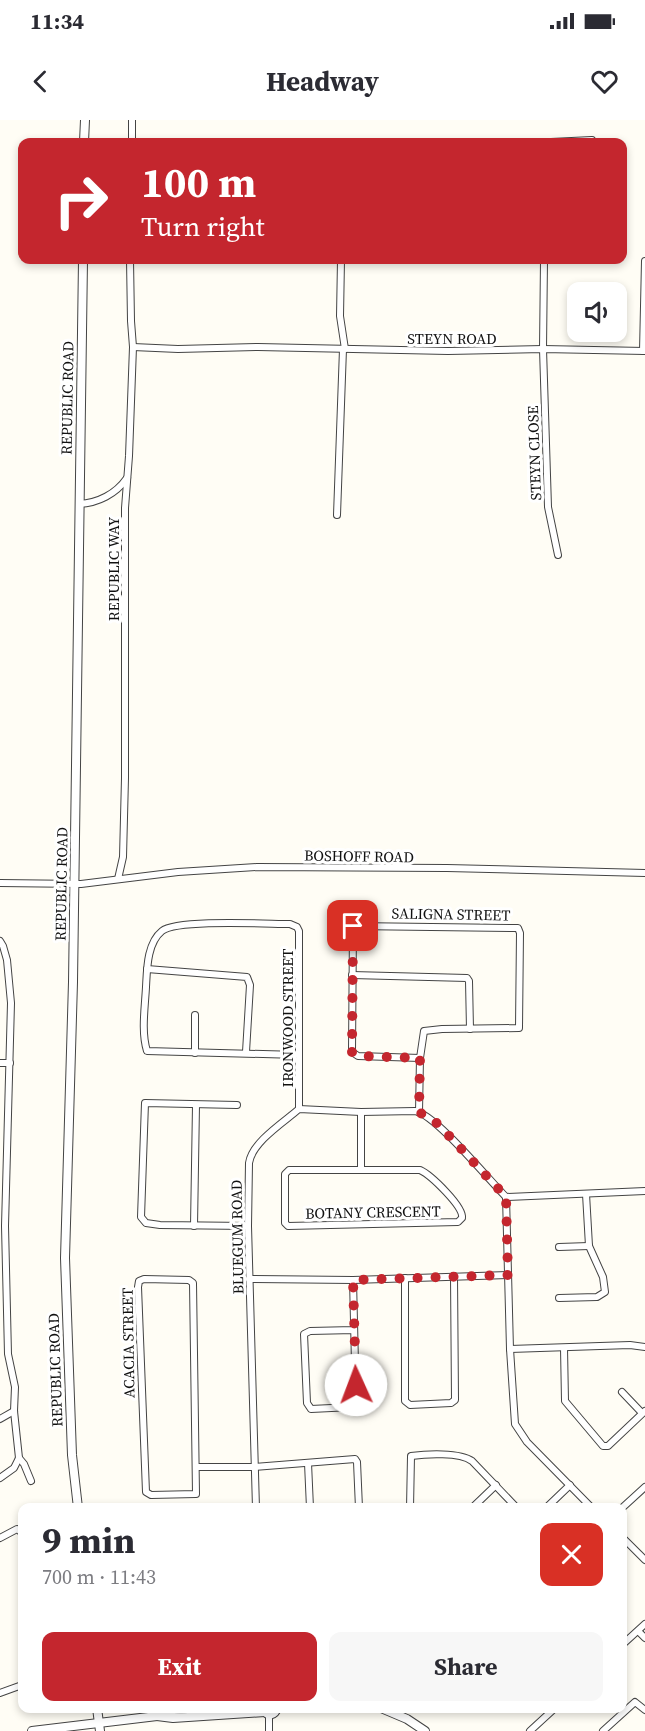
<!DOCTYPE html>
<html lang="en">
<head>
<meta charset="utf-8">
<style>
  :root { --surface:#fff; --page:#f7f7f7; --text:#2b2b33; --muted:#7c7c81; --accent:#c4262e }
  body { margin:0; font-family:"Source Serif 4",serif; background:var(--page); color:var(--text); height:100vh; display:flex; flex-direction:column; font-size:22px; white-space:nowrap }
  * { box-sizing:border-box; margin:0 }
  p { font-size:20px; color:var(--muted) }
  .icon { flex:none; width:33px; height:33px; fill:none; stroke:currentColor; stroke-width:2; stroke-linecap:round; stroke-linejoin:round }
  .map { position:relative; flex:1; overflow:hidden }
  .drawer { position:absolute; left:18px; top:1383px; width:609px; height:210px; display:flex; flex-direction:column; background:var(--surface); border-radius:12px; box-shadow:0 3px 9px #0003 }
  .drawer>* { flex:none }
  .top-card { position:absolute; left:18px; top:18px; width:609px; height:126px; border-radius:12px; box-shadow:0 3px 9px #0003; background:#c4262e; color:#fff; overflow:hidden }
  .fabs { position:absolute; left:567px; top:162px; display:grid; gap:12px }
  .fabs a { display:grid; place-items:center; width:60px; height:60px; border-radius:12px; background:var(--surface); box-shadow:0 3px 9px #0003; font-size:30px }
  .pin { position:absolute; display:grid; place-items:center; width:51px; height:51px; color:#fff; margin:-26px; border-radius:12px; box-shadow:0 3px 9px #0006 }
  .me { position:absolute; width:66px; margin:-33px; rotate:358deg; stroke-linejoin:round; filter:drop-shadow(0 0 4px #0008) }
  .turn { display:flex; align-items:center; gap:21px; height:126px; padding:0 24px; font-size:27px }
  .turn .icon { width:78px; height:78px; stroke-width:2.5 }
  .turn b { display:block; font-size:42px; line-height:51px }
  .round { display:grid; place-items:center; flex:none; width:63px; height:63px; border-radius:12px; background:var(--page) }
  .head { display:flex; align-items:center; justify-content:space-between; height:102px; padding:0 24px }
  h1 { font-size:36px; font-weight:700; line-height:45px }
  .primary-button { display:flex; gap:12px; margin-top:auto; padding:12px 24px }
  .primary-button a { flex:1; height:69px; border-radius:12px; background:var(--accent); color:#fff; font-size:24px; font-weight:700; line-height:69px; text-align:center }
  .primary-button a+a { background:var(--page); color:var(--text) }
  .status { display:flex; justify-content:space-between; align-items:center; height:42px; padding:0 30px; background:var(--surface); direction:ltr }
  .status svg { height:16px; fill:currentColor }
  header { display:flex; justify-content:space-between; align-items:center; height:78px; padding:0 24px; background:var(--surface); font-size:27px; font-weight:700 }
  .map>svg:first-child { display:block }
</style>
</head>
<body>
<div class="status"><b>11:34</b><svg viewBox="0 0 49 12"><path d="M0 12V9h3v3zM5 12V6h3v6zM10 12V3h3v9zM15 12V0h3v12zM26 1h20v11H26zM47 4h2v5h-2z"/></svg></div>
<header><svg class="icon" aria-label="back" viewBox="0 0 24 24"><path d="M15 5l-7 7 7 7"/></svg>Headway<svg class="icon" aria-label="heart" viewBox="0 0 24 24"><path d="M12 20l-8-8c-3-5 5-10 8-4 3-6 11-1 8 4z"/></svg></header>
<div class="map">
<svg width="645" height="1611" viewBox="0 0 645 1611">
  <rect width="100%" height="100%" fill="#fffdf5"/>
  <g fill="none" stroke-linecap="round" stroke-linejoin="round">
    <g stroke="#444" stroke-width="8">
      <g id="minor">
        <path d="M132,22v-22"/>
        <path d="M551,22l41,-2"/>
        <path d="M341,140l-1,56 5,33"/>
        <path d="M544,140l-1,89 5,158 10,48"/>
        <path d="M133,227l45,2 80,-2 190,4 95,-2 102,2"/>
        <path d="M643,231l2,-90"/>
        <path d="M79,384c19,-1 37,-10 48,-26"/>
        <path d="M337,395l6,-166"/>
        <path d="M118,759l5,-22 2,-79v-270l4,-52 4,-109 -2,-26 -1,-61"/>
        <path d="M0,763l81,1 97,-12 79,-5 190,1 198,5"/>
        <path d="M0,821l3,5 4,14 4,43 -6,223 3,128 7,33 -1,24 5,47 -5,10 -14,10"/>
        <path d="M147,849l100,8 3,8 -4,67"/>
        <path d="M352,855l115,3 2,3 1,48"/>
        <path d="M195,933v-38"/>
        <path d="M298,935l-151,-4c-6,-19 -2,-44 -1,-64 1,-18 1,-44 16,-56 15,-12 105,-7 128,-7l7,3 2,4v178"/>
        <path d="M0,943h10"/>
        <path d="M237,985l-92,-2 -4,114 5,6 14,2 88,1"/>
        <path d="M419,992l1,-54 4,-27 18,-2 77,-1 1,-95 -2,-5 -165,-2 -1,126 6,4 62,2"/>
        <path d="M361,1049v-57"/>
        <path d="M289,1050h131c11,5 44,37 42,48l-4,4 -170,4 -3,-3v-49z"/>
        <path d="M506,1077l139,-6"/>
        <path d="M194,1106l2,-121"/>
        <path d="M559,1127l30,-1"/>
        <path d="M405,1158v123l5,4 41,-2 4,-3 -1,-124"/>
        <path d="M144,1159l45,1 4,3 3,211 -45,1 -5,-3 -8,-205 1,-6z"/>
        <path d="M249,1159l104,1 155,-5"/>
        <path d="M353,1160l3,125 -4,2 -41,2 -4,-6 -3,-69 6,-3 44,-1"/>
        <path d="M559,1178l38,-1 8,-5 -2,-15 -14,-31 -3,-52"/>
        <path d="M564,1228l1,53 38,45h5l37,-35"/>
        <path d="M510,1229l120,-4 15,2"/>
        <path d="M622,1272l20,21"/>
        <path d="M0,1299l14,-8"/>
        <path d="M19,1338l5,6 7,17"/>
        <path d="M308,1343l2,45"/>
        <path d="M197,1347h57l101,-8 2,3 2,46"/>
        <path d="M256,1388l-8,-282 1,-63c3,-21 35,-41 50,-54l62,3 54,-1c20,3 73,68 91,86l4,152 5,75 12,18 65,66"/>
        <path d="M410,1388l1,-52c15,-2 49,-4 61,5l45,47"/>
        <path d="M472,1388l24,-23"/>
        <path d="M546,1388l24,-23"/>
        <path d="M622,1388l23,-21"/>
        <path d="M622,1417l23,23"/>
        <path d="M0,1418l17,-9 5,4"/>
        <path d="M638,1511l7,7"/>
        <path d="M622,1525l23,-21"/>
        <path d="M0,1573l22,-8"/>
        <path d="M269,1595v16"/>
        <path d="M530,1611l25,-23"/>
        <path d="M603,1611l32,-29 10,8"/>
      </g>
    </g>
    <g stroke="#444" stroke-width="10">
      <g id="tertiary">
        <path d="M84,22l1,-22"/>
        <path d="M78,1388l-6,-53 -7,-197 8,-276 10,-722"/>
        <path d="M97,1588l3,23"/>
        <path d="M381,1588l26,11 18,12"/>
        <path d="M264,1590c4,7 11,5 13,-2"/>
        <path d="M157,1596l16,2 92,-6"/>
        <path d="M32,1611l125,-15 17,-6 42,-2"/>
      </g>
    </g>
    <use href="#minor" stroke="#fff" stroke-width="6"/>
    <use href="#tertiary" stroke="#fff" stroke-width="8"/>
  </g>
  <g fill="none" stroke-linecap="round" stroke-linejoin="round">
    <path stroke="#c4262e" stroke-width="10" stroke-dasharray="0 18" d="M353,806l-1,126 6,4 62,2 -1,54 19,12 68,73 2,78 -155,5 3,105"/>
  </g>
  <g text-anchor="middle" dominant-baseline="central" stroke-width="6" stroke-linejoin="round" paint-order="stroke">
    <g font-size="15" fill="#111" stroke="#fff">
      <text x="452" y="218">STEYN ROAD</text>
      <text transform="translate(67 278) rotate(-89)">REPUBLIC ROAD</text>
      <text transform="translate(534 333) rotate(-92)">STEYN CLOSE</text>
      <text transform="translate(113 449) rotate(-90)">REPUBLIC WAY</text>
      <text transform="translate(359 736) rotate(1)">BOSHOFF ROAD</text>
      <text transform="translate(61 764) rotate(-89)">REPUBLIC ROAD</text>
      <text transform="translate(451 794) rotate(1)">SALIGNA STREET</text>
      <text transform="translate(287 898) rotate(-90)">IRONWOOD STREET</text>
      <text transform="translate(373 1092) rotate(-1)">BOTANY CRESCENT</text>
      <text transform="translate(237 1117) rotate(-91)">BLUEGUM ROAD</text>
      <text transform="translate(128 1223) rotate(-91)">ACACIA STREET</text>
      <text transform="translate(55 1250) rotate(-92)">REPUBLIC ROAD</text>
    </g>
  </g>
</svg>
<div class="fabs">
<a><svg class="icon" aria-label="sound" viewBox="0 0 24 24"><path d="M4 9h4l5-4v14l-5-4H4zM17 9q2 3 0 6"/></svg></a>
</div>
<div class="pin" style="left:353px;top:806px;background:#d93025"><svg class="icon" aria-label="arrive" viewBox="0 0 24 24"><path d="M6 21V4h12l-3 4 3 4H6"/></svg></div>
<svg class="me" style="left:356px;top:1265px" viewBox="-20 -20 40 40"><circle r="19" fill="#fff"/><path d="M0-13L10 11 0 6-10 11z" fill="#c4262e"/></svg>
<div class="top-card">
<div class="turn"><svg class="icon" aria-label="right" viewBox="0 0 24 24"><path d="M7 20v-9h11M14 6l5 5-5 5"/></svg><div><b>100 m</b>Turn right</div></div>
</div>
<section class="drawer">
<div class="head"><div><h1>9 min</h1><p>700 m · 11:43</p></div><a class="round" style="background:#d93025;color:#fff"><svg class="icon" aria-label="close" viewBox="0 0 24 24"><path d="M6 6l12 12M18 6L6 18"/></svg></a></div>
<div class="primary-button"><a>Exit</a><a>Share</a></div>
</section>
</div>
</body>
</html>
